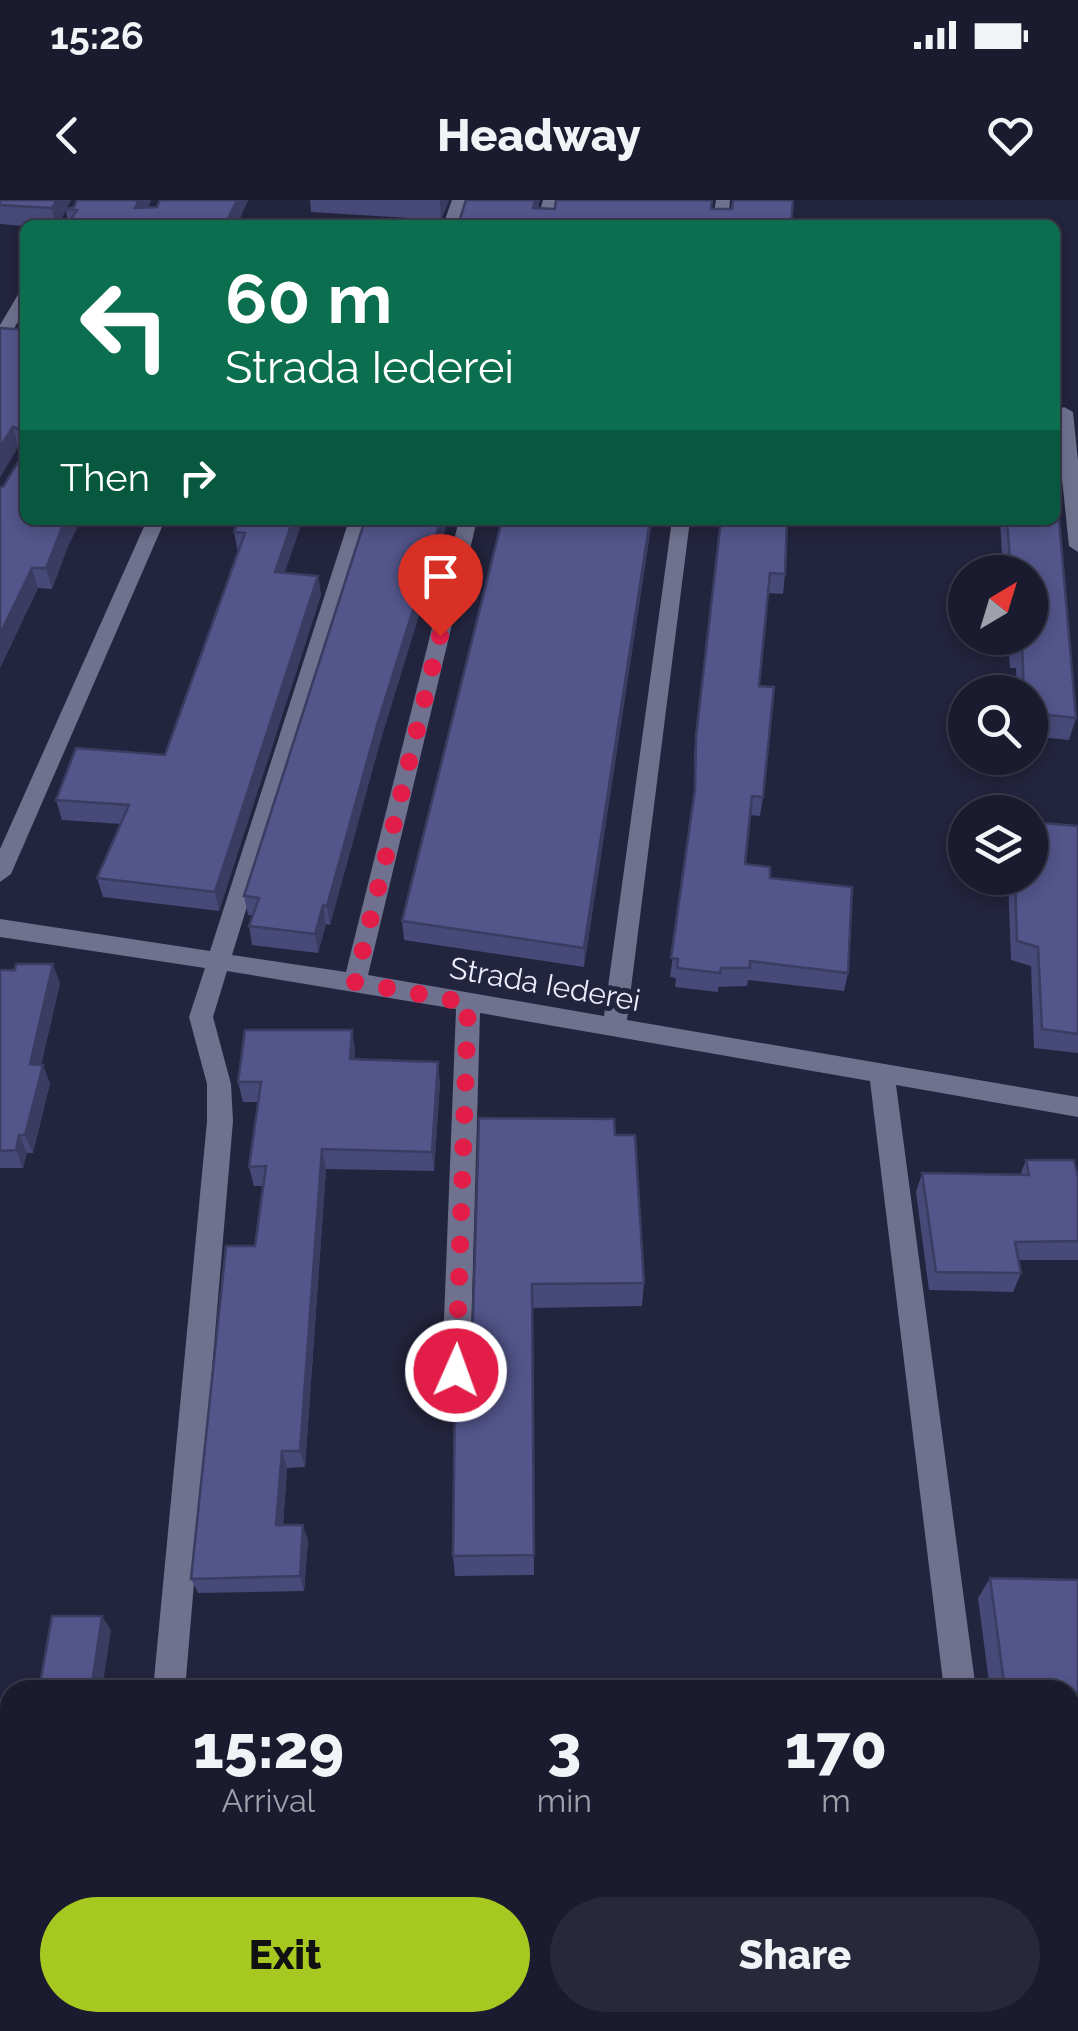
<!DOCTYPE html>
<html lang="en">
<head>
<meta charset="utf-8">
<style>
  :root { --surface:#1a1b2e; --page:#27283a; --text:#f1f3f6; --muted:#9fa1aa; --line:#38394a; --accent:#a7c820 }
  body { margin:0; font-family:Raleway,sans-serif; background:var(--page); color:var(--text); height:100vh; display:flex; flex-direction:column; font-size:38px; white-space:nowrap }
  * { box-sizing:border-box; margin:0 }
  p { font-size:32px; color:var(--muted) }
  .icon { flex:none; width:55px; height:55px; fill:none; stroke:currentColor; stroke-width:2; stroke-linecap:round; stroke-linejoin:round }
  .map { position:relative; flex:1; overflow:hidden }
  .panel { position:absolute; left:0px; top:1480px; width:1080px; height:352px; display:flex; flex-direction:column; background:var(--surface); border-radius:30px 30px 0 0; box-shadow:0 5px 15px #0003,0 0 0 2px var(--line) }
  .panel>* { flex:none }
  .top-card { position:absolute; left:20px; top:20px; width:1040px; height:305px; border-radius:15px; box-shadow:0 5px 15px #0003,0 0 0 2px var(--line); background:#0b6e4f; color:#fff; overflow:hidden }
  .needle { width:65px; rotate:38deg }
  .buttons { position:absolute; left:948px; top:355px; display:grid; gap:20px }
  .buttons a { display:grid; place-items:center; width:100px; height:100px; border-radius:50%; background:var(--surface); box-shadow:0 5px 15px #0003,0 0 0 2px var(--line); font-size:50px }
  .pin { position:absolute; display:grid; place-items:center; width:85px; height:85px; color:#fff; margin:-102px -42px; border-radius:50% 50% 50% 0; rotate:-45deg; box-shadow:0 0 10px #0007 }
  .pin .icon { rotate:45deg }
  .me { position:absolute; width:110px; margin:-55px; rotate:2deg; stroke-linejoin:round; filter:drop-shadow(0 0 8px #0008) }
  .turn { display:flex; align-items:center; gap:35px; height:210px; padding:0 40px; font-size:45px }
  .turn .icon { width:130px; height:130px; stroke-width:2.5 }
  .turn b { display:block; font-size:70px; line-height:85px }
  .then { display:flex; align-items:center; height:95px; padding:0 40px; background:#0003; gap:20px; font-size:38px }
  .eta { display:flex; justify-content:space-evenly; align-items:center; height:170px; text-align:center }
  .eta b { font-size:60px; font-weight:800; line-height:70px }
  .button { display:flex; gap:20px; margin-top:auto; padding:20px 40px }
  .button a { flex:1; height:115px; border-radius:60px; background:var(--accent); color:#111; font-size:40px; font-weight:800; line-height:115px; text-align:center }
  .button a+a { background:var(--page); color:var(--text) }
  .status { display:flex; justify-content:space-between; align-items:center; height:70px; padding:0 50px; background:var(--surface); direction:ltr }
  .status svg { height:28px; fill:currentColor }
  header { display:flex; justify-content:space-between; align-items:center; height:130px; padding:0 40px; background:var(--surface); font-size:45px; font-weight:800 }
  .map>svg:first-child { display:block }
</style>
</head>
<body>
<div class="status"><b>15:26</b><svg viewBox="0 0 49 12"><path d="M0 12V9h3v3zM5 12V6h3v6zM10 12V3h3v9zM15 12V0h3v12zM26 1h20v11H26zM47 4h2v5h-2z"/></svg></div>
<header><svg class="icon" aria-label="back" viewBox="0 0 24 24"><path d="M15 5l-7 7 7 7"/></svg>Headway<svg class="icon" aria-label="heart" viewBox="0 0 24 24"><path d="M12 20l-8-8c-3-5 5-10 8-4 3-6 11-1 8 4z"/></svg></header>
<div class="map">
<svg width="1078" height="1831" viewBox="0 0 1078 1831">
  <rect width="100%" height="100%" fill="#23243d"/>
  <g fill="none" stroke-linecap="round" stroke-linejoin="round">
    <g fill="#6f718e" fill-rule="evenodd">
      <path d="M452,0h14l-7,25h-16z"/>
      <path d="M543,0h14l-5,25h-16z"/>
      <path d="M716,0h14l-2,25h-16z"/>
      <path d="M25,91v19l-19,32 -6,2v-19l19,-32z"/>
      <path d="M1064,207l9,5 5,49v91l-9,-6 -14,-134z"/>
      <path d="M147,320h18l-154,354 -11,8v-33z"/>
      <path d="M349,320h18l-135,435 114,17 113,-452h18l-109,455 236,41 68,-496h18l-63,500 451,77v20l-182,-32 80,605h-32l-74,-609 -390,-68 -10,358 -4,9 -10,4 -10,-4 -4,-9 14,-362 -229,-38 -14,46 18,67 2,37 -48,569h-32l54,-569v-37l-18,-67 16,-49 -205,-31v-18l210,32z"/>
    </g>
  </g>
  <g fill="#474978">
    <path d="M0,0h71l-5,9 8,-2 3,-7h74l-3,8 9,-1 3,-7h88l-11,25h-170l1,-2 -2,-13 -8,15 -33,1 -25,-2z"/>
    <path d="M310,0h139l-8,20 -130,-8z"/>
    <path d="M0,128l25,2v190h56l-13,26 -16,43 -14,-1 -38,80v-181h3l20,-33v-6l-5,-1 -18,30z"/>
    <path d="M239,320l45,53 34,3 3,19 -102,316 -116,-14 -6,-19 24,-54 -59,-4 -6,-20 109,-45 73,-203 -4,-20z"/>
    <path d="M365,320h83l-68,222 -50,183 -4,-1 -8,29 -66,-8 -3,-19 3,-11h-4l-4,-19z"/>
    <path d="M652,320l-68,447 -180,-27 -2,-19z"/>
    <path d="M722,320l63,54 -2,20 -15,-1 -9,93 4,111 -3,19 -10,-1 -5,49 25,14 78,95 -4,18 -96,-11 -1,6 -29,1v5l-43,-5 1,-9 -6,-1 24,-175v-47z"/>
    <path d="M1000,320h55l21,198 -7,22 -39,-4v-44h-13l-1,-24h-6l-2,-30h22v-66h-27z"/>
    <path d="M1078,626v227l-44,-5 -3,-82 -20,-6 -3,-81 -14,-1h36z"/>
    <path d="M0,770l60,13 -19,82 9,18 -17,70h-6l-4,15h-23z"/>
    <path d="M352,830l3,21 -1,8 86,23 -6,89 -108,-2 -21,298 -18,1 -4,57 25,15 -4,51 -106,2 -7,-14 64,-333 8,-60h-9l-5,-19 9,-65h-15l-5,-20z"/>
    <path d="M615,935l29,148 -2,23 -110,2 2,267 -79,1 -2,-20 14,-168z"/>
    <path d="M1026,960l52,18v82h-59l2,13 -8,19 -84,-2 -13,-98 6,-19 98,2z"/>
    <path d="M990,1378l88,2v182l-8,-1v-71h-80l-12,-92z"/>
  </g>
  <g fill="#3a3c61">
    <path d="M57,0h14l-13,25h-2l-4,-17z"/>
    <path d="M139,0h12l-11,25 -5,-17z"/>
    <path d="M237,0h11l-11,25h-12z"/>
    <path d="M440,0h9l-8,20 -1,-19z"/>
    <path d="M535,0h5l-6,25 -1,-17z"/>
    <path d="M13,227l5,20 -18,30v-30z"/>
    <path d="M65,320h16l-13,26 -16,43 -6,-21z"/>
    <path d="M293,320h10l-25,72 -3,-20z"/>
    <path d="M441,320h7l-68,222 -50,183 -3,-19 51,-184z"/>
    <path d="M650,320h2l-68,447v-19z"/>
    <path d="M32,368l6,20 -38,80v-34z"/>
    <path d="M318,376l3,19 -102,316 -4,-19z"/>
    <path d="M323,705l3,19 -8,29 -3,-19z"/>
    <path d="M53,764l7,19 -23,100 -7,-19z"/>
    <path d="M352,830l3,21 -2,28 -3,-20z"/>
    <path d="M438,862l2,20 -6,89 -2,-19z"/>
    <path d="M43,865l7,18 -17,70 -8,-18z"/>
    <path d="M19,935l8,18 -4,15 -7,-18z"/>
    <path d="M322,949l4,20 -21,298 -5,-16z"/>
    <path d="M282,1251l5,17 -5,73 -6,-16z"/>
    <path d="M303,1325l5,15 -4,51 -4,-15z"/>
    <path d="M102,1416l9,14 -9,60h-11z"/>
  </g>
  <g fill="#53558b" stroke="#3a3c61" stroke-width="2.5">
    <path d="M0,0h57l-5,8 -52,-3z"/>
    <path d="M77,0h62l-4,8 22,-1 3,-7h77l-12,25h-158l10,-15 -12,-1 9,-2z"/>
    <path d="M466,0h69l-2,8 22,1 1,-9h156l-1,9h21l1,-9h60l-2,25h-333z"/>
    <path d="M0,128l25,2v190h40l-19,48h-14l-32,66v-147h3l20,-33v-24l-10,-3 -13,20z"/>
    <path d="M1055,272l21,246 -46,-5v-21h-6l-2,-46h-6l-1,-8h15v-66h-19l-4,-52h48z"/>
    <path d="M239,320h54l-18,52 43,4 -103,316 -118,-14 32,-73 -73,-5 20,-52 89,7 80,-222 -11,-1z"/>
    <path d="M365,320h76l-63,202 -51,184 -4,-1 -8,29 -66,-8 10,-28 -15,-2z"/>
    <path d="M502,320h148l-66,428 -182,-27z"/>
    <path d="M721,320h66l-2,54 -15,-1 -11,113 15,1 -11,110 -11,-1 -7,68 25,3v11l82,9 -4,86 -98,-12v7h-29l-1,5 -43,-5 1,-9 -7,-1 24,-169 1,-53z"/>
    <path d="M1030,622l48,4v208l-36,-5 -4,-82 -21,-6 -2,-63h15z"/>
    <path d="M16,764h37l-23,100 13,1 -18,70h-6l-3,15 -16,1v-181h15z"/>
    <path d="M245,830h107l-2,29 88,3 -6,90 -110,-3 -22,302h-18l-6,74h27l-3,51 -109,3 35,-333h29l11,-80 -17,1 12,-85h-23z"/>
    <path d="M479,918l135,1 1,16h20l9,148 -112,1 2,271 -81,1 2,-169 12,1 5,-40z"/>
    <path d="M1026,960h48l4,18v63l-63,1 6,31 -85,-1 -14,-99 107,2z"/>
    <path d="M990,1378l88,2v164h-8v-54h-65z"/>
    <path d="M52,1416h50l-11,74h-52z"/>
  </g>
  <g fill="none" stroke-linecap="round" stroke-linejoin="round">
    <path stroke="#e11d48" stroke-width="18" stroke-dasharray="0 32.4" d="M440,436l-85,346 113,21 -12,368"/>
  </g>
  <g text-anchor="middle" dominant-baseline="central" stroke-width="10" stroke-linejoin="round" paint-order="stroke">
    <g font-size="30" fill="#ebedfd" stroke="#23243d">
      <text transform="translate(545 784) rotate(10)">Strada Iederei</text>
    </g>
  </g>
</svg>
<div class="buttons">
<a><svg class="needle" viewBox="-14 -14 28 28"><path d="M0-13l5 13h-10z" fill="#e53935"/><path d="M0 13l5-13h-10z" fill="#9fa1aa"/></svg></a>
<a><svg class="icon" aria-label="search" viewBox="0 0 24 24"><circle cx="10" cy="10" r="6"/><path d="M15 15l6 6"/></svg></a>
<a><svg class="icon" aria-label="layers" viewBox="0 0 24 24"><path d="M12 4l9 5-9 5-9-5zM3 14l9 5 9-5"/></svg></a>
</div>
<div class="pin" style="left:440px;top:436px;background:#d93025"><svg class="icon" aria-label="arrive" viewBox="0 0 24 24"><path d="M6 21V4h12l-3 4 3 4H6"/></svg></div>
<svg class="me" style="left:456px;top:1171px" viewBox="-20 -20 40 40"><circle r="17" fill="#e11d48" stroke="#fff" stroke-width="3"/><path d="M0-11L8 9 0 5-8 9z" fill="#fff"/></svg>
<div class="top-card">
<div class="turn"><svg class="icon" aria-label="left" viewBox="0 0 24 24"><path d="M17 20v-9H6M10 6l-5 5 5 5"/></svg><div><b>60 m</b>Strada Iederei</div></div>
<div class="then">Then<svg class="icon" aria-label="right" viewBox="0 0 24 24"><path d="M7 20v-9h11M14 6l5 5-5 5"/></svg></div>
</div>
<section class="panel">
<div class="eta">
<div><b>15:29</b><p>Arrival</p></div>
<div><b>3</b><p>min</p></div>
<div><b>170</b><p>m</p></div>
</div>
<div class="button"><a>Exit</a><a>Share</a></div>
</section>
</div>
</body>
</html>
